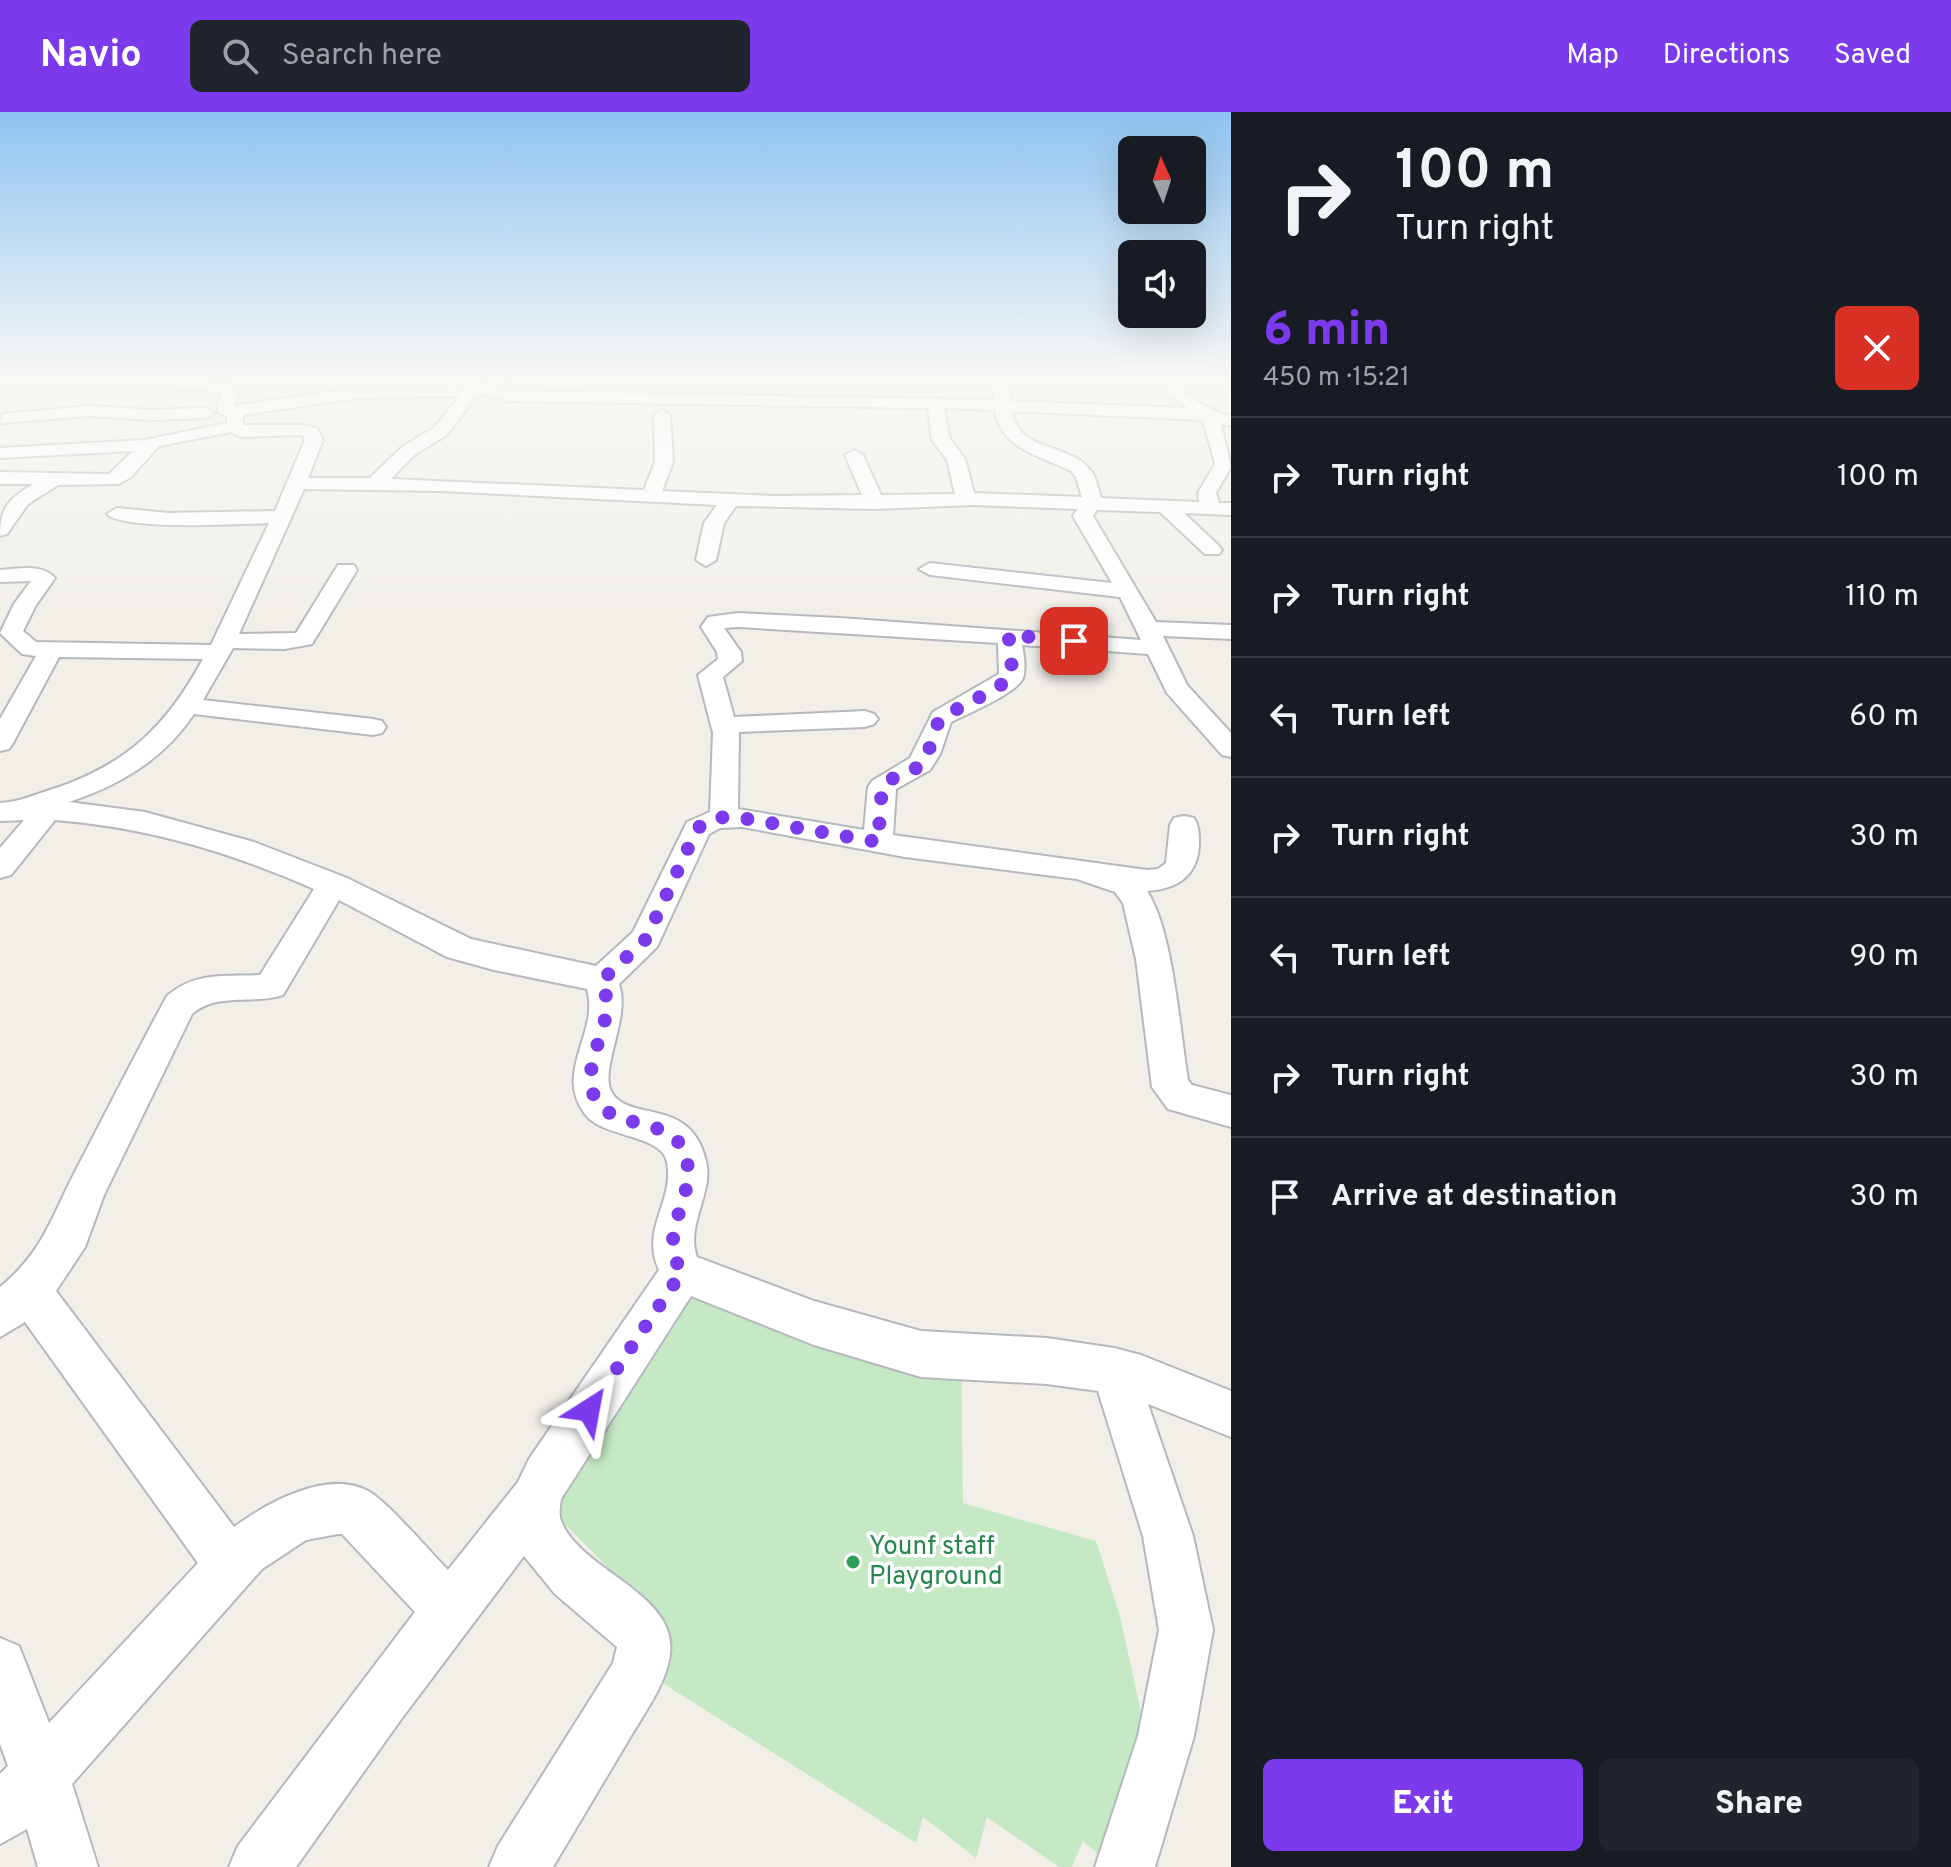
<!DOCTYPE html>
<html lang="en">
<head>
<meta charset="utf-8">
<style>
  :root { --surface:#171b24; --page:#20242c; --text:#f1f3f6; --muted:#9ea1a6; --line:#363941; --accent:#7c3aed }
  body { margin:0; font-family:Overpass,sans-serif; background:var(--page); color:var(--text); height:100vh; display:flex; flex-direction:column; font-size:30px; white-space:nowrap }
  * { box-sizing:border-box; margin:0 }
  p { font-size:26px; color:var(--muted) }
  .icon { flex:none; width:44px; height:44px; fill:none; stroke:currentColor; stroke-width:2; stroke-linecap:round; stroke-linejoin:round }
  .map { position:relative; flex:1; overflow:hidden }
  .details { display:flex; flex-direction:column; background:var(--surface); width:720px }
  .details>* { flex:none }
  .top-card { background:#171b24; color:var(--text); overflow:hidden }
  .needle { width:52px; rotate:357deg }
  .tools { position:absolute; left:1118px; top:24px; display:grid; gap:16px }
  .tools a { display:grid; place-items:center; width:88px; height:88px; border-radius:12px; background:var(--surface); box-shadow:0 8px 32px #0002; font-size:40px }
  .pin { position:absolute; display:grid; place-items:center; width:68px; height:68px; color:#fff; margin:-34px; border-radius:16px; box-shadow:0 4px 12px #0006 }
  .me { position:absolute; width:88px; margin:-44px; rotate:34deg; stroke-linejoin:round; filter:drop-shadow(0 0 6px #0008) }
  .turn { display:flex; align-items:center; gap:28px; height:168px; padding:0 32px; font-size:36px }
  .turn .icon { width:104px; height:104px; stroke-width:2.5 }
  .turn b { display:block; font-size:56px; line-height:68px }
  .round { display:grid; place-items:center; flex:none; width:84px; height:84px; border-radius:12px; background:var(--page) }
  .summary { display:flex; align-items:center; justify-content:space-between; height:136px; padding:0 32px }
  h1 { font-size:48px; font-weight:800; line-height:60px; color:var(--accent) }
  .button { display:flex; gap:16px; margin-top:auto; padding:16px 32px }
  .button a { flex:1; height:92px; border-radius:12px; background:var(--accent); color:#fff; font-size:32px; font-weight:800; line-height:92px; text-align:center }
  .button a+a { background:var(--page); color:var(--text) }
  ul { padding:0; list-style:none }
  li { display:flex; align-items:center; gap:24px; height:120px; padding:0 32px; border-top:2px solid var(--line) }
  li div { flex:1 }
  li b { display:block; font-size:30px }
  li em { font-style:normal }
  header { display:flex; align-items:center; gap:48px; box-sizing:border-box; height:112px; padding:0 40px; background:var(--accent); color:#fff }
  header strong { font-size:38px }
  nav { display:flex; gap:44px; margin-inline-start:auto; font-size:28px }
  .search { width:560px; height:72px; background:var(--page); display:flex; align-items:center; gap:20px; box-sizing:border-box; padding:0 28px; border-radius:12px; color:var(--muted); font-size:30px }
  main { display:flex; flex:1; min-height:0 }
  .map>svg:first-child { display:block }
</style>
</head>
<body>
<header>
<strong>Navio</strong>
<div class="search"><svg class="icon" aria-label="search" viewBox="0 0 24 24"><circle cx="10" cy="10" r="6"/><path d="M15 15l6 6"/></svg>Search here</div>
<nav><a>Map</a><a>Directions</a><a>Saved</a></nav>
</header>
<main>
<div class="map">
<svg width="1231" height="1755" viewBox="0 0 1231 1755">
  <rect width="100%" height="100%" fill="#f1efe8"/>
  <g fill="#c5e8c5">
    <path d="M507,265h90v19l-94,-1z"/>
    <path d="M680,1162l281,81 2,148 133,38 24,75 20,92 2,104 -29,55 -30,-26 -11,26h-13l-72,-50 -11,41 -53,-41 -7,26 -271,-171 -22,-89 -88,-89z"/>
  </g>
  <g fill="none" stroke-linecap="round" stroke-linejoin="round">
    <g stroke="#b5b8bc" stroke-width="4">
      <g id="minor">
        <path d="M151,265l85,8 2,3 -4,18 123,-18 121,-2 14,-9h16l-9,11 10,3 485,9 -3,-23h16l4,24 177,7 -19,-12 -10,-19h16c10,19 35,35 56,39v10l-10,-2 10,43 -15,26 3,10h12v12l-47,-2 35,33 3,4 -3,4h-14l-45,-42 -63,-2 -4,6 63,106 75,3v14l-68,-3 24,49 44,48v24l-9,-2 -55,-62 -19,-39 -126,-9c2,9 4,24 1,33 -6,15 -56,36 -72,44l-11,32 -10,16 -34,19 -3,46 254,35 11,-1 8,-6 4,-38 4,-7 10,-2 10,2c5,8 5,16 5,26 -1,32 -22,45 -52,47 26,39 33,141 41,189l4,5 39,10v32l-63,-18 -16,-22 -16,-128 -13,-56 -8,-11 -38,-13 -172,-22 -163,-30 -22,1 -11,6 -52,113 -38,37c12,35 -21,86 -7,109 19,30 79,3 94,68 8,32 -21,64 -9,96l117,44 107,30 126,7 67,10 27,7 90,36v46l-83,-33 45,132 20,94 -19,106 -39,131h-60l43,-131 21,-106 -16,-94 -45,-145 -51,-7 -126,-7 -107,-32 -123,-49 -130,203c-1,8 -3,16 1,24 20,48 116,71 108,131 -4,31 -27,61 -42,87 -25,42 -50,84 -75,126h-64l9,-21 115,-183 4,-16 -62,-53 -31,-38 -122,162 -106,149h-67l9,-21 177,-234 -73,-78h-4l-32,6 -44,29 -190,215 26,83h-60l-11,-38 -27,15v-70l8,-8 -8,-22v-106l19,8 30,77 149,-160 -173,-241 -25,15v-50c44,-36 51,-70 76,-117 30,-58 60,-117 91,-174 29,-25 58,-19 93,-21l54,-86c-84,-37 -167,-62 -259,-69l-44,55 -11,3v-30l24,-28 -24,1v-18c19,-1 34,-8 53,-14 73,-24 114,-63 150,-130l-144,-2 -46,86 -4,6 -9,2v-32l36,-63 -14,-2 -22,-21 14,-29 17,-23 -31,1v-12c19,-1 41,-7 55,8l-19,27 -13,26 13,11 175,3 58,-122c-27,1 -146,8 -162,-9l10,-6 51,5 107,-2 30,-71 -2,-5 -62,2 -10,-5 -72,14 -28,31 -12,7 -61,1 -30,19 -21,30 -7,2c0,-29 9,-37 33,-52h-33v-12l109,2 24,-23 -133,7v-10l145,-8 82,-17v-7l-10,-4 4,-20 -61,-5 -5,-2zM486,282l21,7 421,7 4,32 15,20 8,34 -74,1 -18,-40 -9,-5 -9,5 17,40 -86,1 -114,-5 11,-29 -3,-47 -8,-5 -8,5 1,47 -11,28 -253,-11 23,-24 33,-20 29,-39zM460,284l-25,31 -33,20 -32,31h-62l15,-38 -6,-12 -14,-3h-60v-10l114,-17zM944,296l51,2c5,39 46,46 76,61l5,6 6,20 -108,-4 -9,-34 -15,-20zM1012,299l191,9 12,44 -17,29 1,9 -98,-4c-2,-7 -4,-17 -8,-24 -19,-33 -75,-19 -81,-63zM304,377l137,2 276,14 -13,18 -8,37 10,6 10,-6 8,-37 12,-17 139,3 98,-4 105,4 -5,7 39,67 -182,-20 -11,6 11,6 190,22 21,43 -301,-22 -102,-5 -30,4 -7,10 16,25 1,7 -20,16 15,58 -3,79 -23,10 -54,110 -37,34 -125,-27 -124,-61 -93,-36 -109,-30 -76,-10c51,-17 94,-42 125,-88l179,21 9,-2 4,-6 -4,-6 -9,-2 -170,-19 30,-52 52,1 27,-5 45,-74 -3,-5h-16l-42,68 -57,1zM738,515l260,16 1,31 -66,38 -23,46 -38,23 -4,6 -4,43 -126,-21 1,-77 126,-5 9,-3 4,-5 -4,-5 -9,-3 -131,6 -11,-40 19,-16 -1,-9 -17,-24zM339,788l108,57 47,13 93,19c13,43 -34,83 -2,125 17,24 77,20 82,48 8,39 -27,66 -8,108l-130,189 -11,23 -70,88c-18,-18 -61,-69 -80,-79 -41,-22 -101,12 -134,36l-178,-236 29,-44 19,-52 88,-181c25,-22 60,-9 91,-19z"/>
        <path d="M90,294l61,4 56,-2 8,5 -8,5 -56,2 -61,-4 -90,7 2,-9z"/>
      </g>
    </g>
    <use href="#minor" fill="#fff" fill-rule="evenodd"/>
  </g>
  <linearGradient id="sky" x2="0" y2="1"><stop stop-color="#8fc3f1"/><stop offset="0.52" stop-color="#f9f8f5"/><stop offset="1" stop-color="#f9f8f5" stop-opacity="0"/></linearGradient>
  <rect width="1231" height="511" fill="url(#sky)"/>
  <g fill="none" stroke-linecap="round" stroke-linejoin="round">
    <path stroke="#7c3aed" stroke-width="14" stroke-dasharray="0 25.2" d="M589,1298l93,-138c-3,-5 -7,-12 -8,-17 -8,-37 29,-71 7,-109 -18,-31 -81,-15 -89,-57 -8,-38 28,-70 9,-108l45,-42 51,-110 8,-7 19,-5 18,1 136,24 4,-55c10,-13 27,-11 39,-23 11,-11 10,-34 21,-47l55,-29 14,-11 1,-24 -4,-18 66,6"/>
  </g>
  <circle fill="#2e9e5b" stroke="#fff" stroke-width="3" cx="853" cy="1450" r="8"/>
  <g text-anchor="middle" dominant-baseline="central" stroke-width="7" stroke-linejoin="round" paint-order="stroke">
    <g font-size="26" fill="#27864d" stroke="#fff" text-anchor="start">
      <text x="869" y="1435">Younf staff<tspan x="869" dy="30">Playground</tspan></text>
    </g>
  </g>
</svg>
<div class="tools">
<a><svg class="needle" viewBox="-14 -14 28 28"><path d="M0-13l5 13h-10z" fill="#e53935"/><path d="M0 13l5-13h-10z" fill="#9ea1a6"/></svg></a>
<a><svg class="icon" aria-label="sound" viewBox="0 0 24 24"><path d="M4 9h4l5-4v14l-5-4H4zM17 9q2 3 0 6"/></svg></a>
</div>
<div class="pin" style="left:1074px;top:529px;background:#d93025"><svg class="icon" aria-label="arrive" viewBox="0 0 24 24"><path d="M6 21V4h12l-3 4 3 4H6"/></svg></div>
<svg class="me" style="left:589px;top:1298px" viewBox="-20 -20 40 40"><path d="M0-17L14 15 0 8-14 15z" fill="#7c3aed" stroke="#fff" stroke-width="4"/></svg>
</div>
<section class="details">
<div class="top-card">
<div class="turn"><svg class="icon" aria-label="right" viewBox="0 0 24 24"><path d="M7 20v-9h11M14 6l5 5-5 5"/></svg><div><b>100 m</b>Turn right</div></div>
</div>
<div class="summary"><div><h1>6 min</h1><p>450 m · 15:21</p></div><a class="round" style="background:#d93025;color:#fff"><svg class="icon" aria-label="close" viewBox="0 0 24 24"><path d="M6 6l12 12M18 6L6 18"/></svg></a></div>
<ul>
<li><svg class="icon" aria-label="right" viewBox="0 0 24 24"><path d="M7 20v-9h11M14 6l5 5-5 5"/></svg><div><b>Turn right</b></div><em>100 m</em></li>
<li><svg class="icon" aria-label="right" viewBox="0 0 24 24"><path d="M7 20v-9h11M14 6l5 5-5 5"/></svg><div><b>Turn right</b></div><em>110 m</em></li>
<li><svg class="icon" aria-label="left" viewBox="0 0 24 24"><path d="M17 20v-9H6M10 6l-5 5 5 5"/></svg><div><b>Turn left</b></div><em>60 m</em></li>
<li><svg class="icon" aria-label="right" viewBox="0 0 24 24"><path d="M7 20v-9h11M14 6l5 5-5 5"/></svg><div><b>Turn right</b></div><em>30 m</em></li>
<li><svg class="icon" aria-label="left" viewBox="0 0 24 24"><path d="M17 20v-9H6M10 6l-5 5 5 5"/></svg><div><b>Turn left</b></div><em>90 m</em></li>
<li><svg class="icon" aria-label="right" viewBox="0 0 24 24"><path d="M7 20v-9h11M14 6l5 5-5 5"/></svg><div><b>Turn right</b></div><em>30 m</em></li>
<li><svg class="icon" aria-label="arrive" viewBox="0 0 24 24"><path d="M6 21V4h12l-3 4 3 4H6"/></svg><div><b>Arrive at destination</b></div><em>30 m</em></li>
</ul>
<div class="button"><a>Exit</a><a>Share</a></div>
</section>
</main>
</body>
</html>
